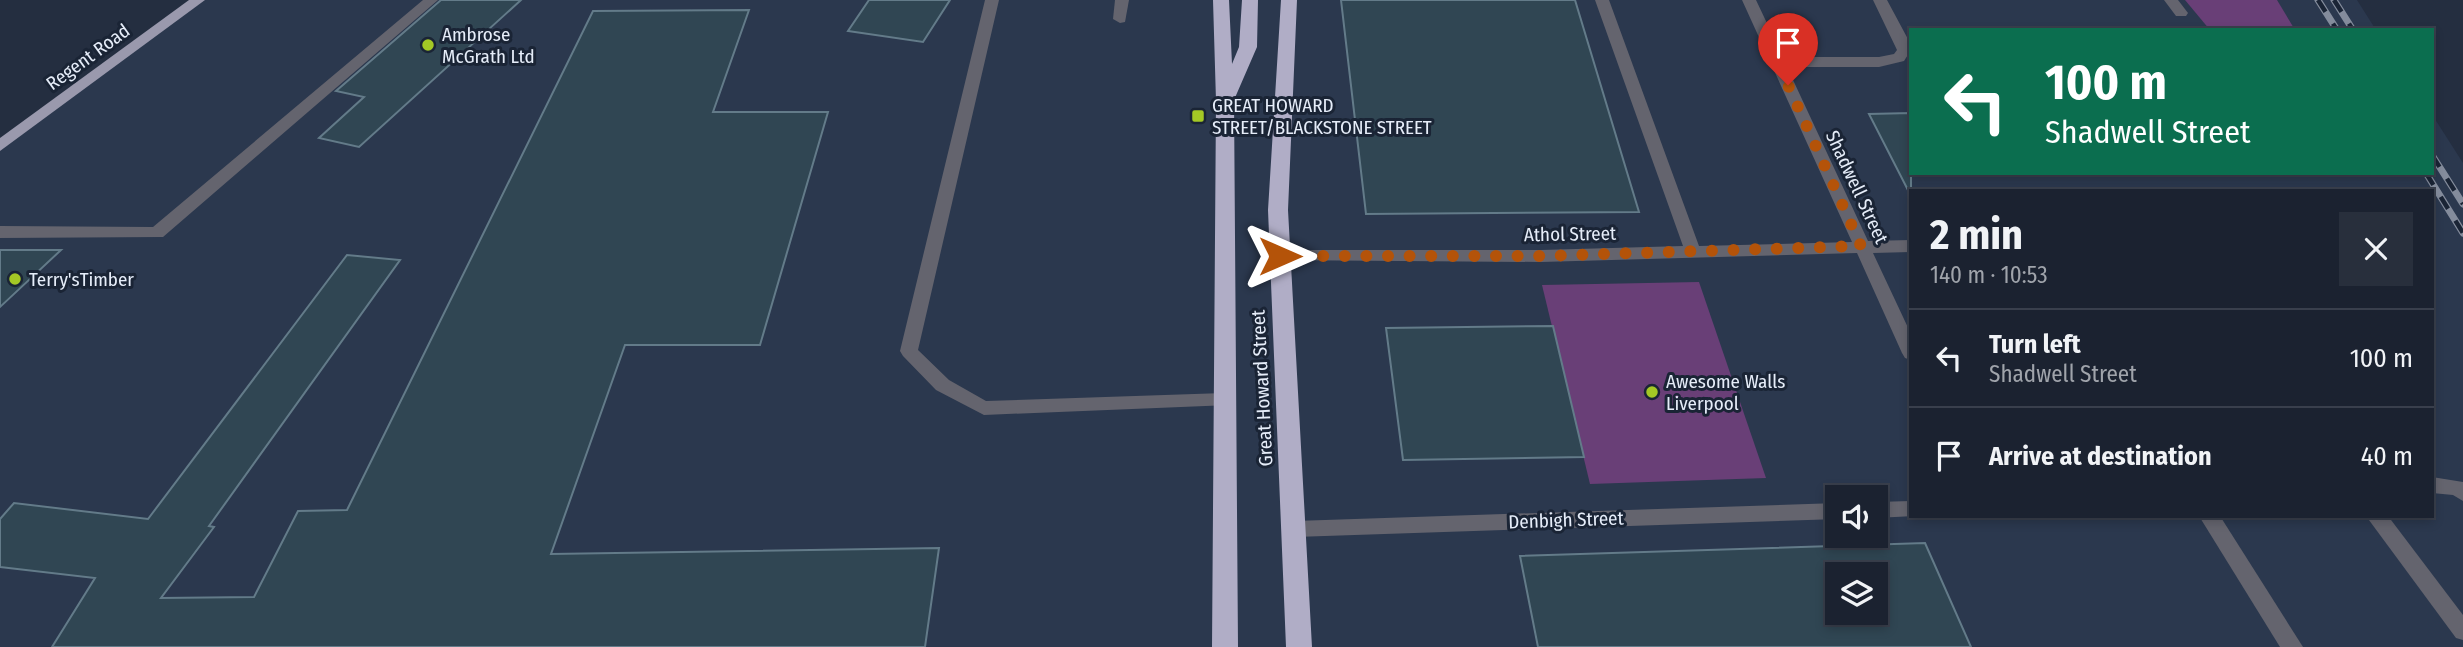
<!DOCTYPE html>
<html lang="en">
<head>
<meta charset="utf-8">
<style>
  :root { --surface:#1b2230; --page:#282f3c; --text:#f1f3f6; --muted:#a0a4ab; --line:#393f4c }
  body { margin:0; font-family:"Fira Sans Condensed",sans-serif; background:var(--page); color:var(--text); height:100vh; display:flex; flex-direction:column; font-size:26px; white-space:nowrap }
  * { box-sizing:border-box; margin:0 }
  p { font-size:23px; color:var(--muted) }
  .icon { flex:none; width:38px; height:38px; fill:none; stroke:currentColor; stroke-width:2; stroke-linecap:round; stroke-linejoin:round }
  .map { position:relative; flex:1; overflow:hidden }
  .panel { position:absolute; left:1909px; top:189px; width:525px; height:329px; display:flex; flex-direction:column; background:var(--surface); border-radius:0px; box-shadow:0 4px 10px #0003,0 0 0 2px var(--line) }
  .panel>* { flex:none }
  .guide { position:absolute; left:1909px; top:28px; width:525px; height:147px; border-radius:0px; box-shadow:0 4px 10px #0003,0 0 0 2px var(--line); background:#0b6e4f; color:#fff; overflow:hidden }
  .controls { position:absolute; left:1825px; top:485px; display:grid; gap:14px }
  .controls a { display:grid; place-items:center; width:63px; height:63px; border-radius:0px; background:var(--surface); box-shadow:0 4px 10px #0003,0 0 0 2px var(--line); font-size:35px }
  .pin { position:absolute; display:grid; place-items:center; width:60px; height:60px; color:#fff; margin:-72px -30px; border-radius:50% 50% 50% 0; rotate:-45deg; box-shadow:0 0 7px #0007 }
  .pin .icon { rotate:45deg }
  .me { position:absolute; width:77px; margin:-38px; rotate:90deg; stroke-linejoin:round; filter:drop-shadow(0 0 5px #0008) }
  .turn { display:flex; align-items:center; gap:24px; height:147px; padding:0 21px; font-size:32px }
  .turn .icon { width:91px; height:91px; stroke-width:2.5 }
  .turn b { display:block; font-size:49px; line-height:60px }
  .round { display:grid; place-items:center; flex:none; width:74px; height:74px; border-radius:0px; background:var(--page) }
  .overview { display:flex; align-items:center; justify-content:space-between; height:119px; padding:0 21px }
  h1 { font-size:42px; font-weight:700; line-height:52px }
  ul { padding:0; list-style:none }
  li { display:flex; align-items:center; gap:21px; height:98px; padding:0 21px; border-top:2px solid var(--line) }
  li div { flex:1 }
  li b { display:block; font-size:26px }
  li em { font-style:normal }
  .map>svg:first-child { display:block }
</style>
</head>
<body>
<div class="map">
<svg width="2463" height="647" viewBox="0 0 2463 647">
  <rect width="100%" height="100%" fill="#242e40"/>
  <path fill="#2b384e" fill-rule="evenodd" d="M198,0h2159l19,30h-465v143h521l1,-57 30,47v484h-2463v-501zM1911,191h521v325h-521zM1838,497h38v39h-38zM1838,574h38v38h-38z"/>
  <g fill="#693f77">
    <path d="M2185,0h92l18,30h-85z"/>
    <path d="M1699,282l67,196 -176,6 -48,-199z"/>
  </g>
  <g fill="#304653" stroke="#637b89" stroke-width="2" fill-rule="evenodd">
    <path d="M441,0h80l-162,147 -40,-9 45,-41 -28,-6z"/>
    <path d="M869,0h81l-27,42 -75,-11z"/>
    <path d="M1341,0h234l64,212 -273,2z"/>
    <path d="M749,10l-36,102h115l-68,233h-135l-74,209 388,-6 -14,99h-873l43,-69 -95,-11v-48l14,-16 134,16 199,-264 53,5 -191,266 5,1 -53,71 93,-1 44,-86 49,-1 246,-499z"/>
    <path d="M1911,113v83l-42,-82z"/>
    <path d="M0,250h61l-61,57z"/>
    <path d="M1553,326l31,131 -181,3 -17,-132z"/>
    <path d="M1925,543l46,104h-433l-18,-91zM1838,574h38v38h-38z"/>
  </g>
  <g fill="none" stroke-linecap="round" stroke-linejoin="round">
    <g fill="#64646e" fill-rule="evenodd">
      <path d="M423,0h15l-275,237 -163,1v-12l153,1z"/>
      <path d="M985,0h14l-81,350 31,30 37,21 238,-8 6,2 3,5 -3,5 -246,10 -48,-25 -33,-34 -3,-5z"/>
      <path d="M1115,0h14l-4,22 -5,1 -7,-4z"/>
      <path d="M1595,0h14l90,246 153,-4 -110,-242h14l27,57h96l15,-3 3,-4 -24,-50h14l22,41 2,9 -7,11 -25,6h-92l81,174 43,-1v12l-38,1 38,81v26l-6,-2 -3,-5 -45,-100 -316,9 -267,-2 -2,-4 8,-6h261l142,-4z"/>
      <path d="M2164,0h14l10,13 -2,3h-10z"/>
      <path d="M2432,477l31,5v19l-10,-6 -21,-2z"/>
      <path d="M1911,501v15h3l-38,2v-16z"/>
      <path d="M1838,503v16l-543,18 -7,-2 -3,-6 3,-6 7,-2z"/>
      <path d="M2199,516h21l83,131h-23z"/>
      <path d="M2366,516h22l75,99v25l-7,-2z"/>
    </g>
    <path fill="#9a99ad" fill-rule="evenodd" d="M189,0h16l-205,151v-13z"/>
    <g fill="#b0adc6" fill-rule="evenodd">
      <path d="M1213,0h16l3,64 7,-17 3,-47h16l-1,47 -23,53 4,547h-26l4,-546z"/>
      <path d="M1281,0h16l-9,210 24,437h-26l-18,-437z"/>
    </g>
    <g stroke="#848c9c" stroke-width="7">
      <g id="rail">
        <path d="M2318,0l19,30"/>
        <path d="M2334,0l19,30"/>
        <path d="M2432,155l31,49"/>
        <path d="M2426,173l37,60"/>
      </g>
    </g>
    <use href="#rail" stroke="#1a2435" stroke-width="4.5" stroke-dasharray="14" stroke-linecap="butt"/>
  </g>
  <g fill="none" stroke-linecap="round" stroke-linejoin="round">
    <path stroke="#b45309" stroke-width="12" stroke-dasharray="0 21.6" d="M1280,256h261l320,-10 -73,-161"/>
  </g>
  <g fill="#a4c825" stroke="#1a2435" stroke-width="2.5">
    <circle cx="428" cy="45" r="7"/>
    <rect x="1191" y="109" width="14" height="14" rx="3.5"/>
    <circle cx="15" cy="279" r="7"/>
    <circle cx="1652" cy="392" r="7"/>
  </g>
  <g text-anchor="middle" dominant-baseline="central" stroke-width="6" stroke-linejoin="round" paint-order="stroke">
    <g font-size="19" fill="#e6edf9" stroke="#1a2435" text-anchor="start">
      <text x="442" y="34">Ambrose<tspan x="442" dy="22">McGrath Ltd</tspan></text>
      <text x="1212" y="105">GREAT HOWARD<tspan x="1212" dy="22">STREET/BLACKSTONE STREET</tspan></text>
      <text x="29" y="279">Terry'sTimber</text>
      <text x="1666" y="381">Awesome Walls<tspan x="1666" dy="22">Liverpool</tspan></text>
    </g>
    <g font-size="19" fill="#e6edf9" stroke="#1a2435">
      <text transform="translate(88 57) rotate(-36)">Regent Road</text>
      <text transform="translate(1857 187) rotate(65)">Shadwell Street</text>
      <text transform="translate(1570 234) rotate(-1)">Athol Street</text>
      <text transform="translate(1262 388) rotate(-93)">Great Howard Street</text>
      <text transform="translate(1566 520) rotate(-2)">Denbigh Street</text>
    </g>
  </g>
</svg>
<div class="controls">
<a><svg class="icon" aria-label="sound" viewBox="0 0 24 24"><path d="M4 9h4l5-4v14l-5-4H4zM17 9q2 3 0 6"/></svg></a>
<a><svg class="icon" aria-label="layers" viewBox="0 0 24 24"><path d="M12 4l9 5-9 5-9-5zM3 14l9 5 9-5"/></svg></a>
</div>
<div class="pin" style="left:1788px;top:85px;background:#d93025"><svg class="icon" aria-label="arrive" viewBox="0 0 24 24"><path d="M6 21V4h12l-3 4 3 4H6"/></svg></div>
<svg class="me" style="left:1280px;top:256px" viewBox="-20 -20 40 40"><path d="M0-17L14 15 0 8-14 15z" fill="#b45309" stroke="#fff" stroke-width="4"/></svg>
<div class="guide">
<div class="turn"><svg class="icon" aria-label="left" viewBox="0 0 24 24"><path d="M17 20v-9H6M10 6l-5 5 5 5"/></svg><div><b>100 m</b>Shadwell Street</div></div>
</div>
<section class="panel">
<div class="overview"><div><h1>2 min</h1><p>140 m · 10:53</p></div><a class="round"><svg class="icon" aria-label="close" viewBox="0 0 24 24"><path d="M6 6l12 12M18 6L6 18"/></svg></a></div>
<ul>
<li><svg class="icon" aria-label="left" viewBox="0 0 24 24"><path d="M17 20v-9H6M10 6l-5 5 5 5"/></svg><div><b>Turn left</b><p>Shadwell Street</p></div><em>100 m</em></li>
<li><svg class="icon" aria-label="arrive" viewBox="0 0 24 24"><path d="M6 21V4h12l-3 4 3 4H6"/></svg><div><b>Arrive at destination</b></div><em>40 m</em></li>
</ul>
</section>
</div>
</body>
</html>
